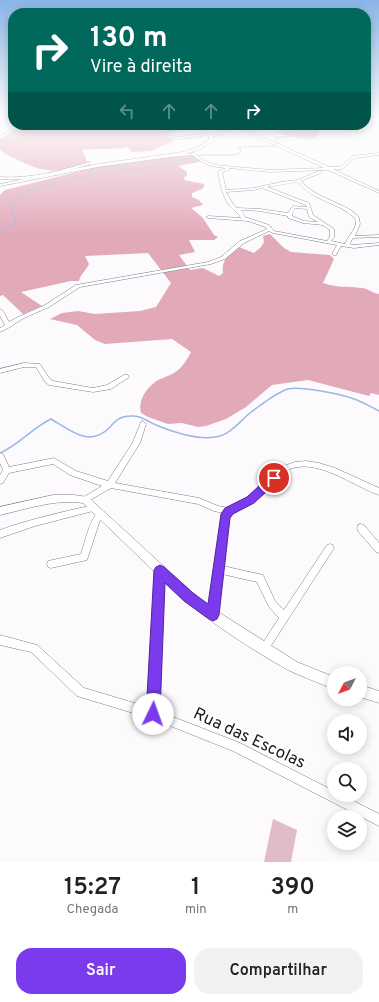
<!DOCTYPE html>
<html lang="pt">
<head>
<meta charset="utf-8">
<style>
  :root { --surface:#fff; --page:#f2f2f2; --text:#202124; --muted:#757577; --accent:#7c3aed }
  body { margin:0; font-family:Overpass,sans-serif; background:var(--page); color:var(--text); height:100vh; display:flex; flex-direction:column; font-size:15px; white-space:nowrap }
  * { box-sizing:border-box; margin:0 }
  p { font-size:13px; color:var(--muted) }
  .icon { flex:none; width:22px; height:22px; fill:none; stroke:currentColor; stroke-width:2; stroke-linecap:round; stroke-linejoin:round }
  .map { position:relative; height:862px; overflow:hidden }
  .drawer { display:flex; flex-direction:column; background:var(--surface); flex:1 }
  .drawer>* { flex:none }
  .banner { position:absolute; left:8px; top:8px; width:363px; height:122px; border-radius:16px; box-shadow:0 2px 10px #0003; background:#00695c; color:#fff; overflow:hidden }
  .needle { width:26px; rotate:229deg }
  .tools { position:absolute; left:327px; top:666px; display:grid; gap:8px }
  .tools a { display:grid; place-items:center; width:40px; height:40px; border-radius:50%; background:var(--surface); box-shadow:0 2px 10px #0003; font-size:20px }
  .pin { position:absolute; display:grid; place-items:center; width:34px; height:34px; color:#fff; margin:-17px; border:2px solid #fff; border-radius:50%; box-shadow:0 1px 4px #0007 }
  .me { position:absolute; width:44px; margin:-22px; rotate:3deg; stroke-linejoin:round; filter:drop-shadow(0 0 3px #0008) }
  .turn { display:flex; align-items:center; gap:14px; height:84px; padding:0 16px; font-size:18px }
  .turn .icon { width:52px; height:52px; stroke-width:2.5 }
  .turn b { display:block; font-size:28px; line-height:34px }
  .lanes { display:flex; align-items:center; height:38px; padding:0 16px; background:#0003; justify-content:center; gap:20px; direction:ltr }
  .lanes .off { opacity:.35 }
  .eta { display:flex; justify-content:space-evenly; align-items:center; height:68px; text-align:center }
  .eta b { font-size:24px; font-weight:600; line-height:28px }
  .primary-button { display:flex; gap:8px; margin-top:auto; padding:8px 16px }
  .primary-button a { flex:1; height:46px; border-radius:16px; background:var(--accent); color:#fff; font-size:16px; font-weight:600; line-height:46px; text-align:center }
  .primary-button a+a { background:var(--page); color:var(--text) }
  .map>svg:first-child { display:block }
</style>
</head>
<body>
<div class="map">
<svg width="379" height="862" viewBox="0 0 379 862">
  <rect width="100%" height="100%" fill="#fcfafd"/>
  <path fill="#e1bbc5" d="M273,819l24,11 -6,32h-27z"/>
  <g fill="#e2a9b9">
    <path d="M25,125h167l-29,11 12,4 -24,11 -20,1 -3,-5c-15,3 -30,1 -46,3l6,13c-30,10 -43,11 -72,-4 -6,-3 -11,-5 -16,-9v-12z"/>
    <path d="M291,125h43l3,2 -19,2 2,4 -6,5 -31,-3 -6,-3z"/>
    <path d="M186,153l9,1 5,6 -1,2 -21,4 9,6v3l-4,4c7,4 15,2 22,6l-3,4 -10,4v4l7,3 4,5 -12,3 12,10 11,17 4,2 -4,3h-25l6,12 -16,3 11,15 13,-2 16,8 4,-3c-2,-13 6,-19 16,-26l15,6 7,-6 3,-5 -1,-6 7,-2 14,14 7,4 39,3 4,4 -11,24c13,5 25,3 38,5 7,0 11,5 18,6v101l-8,-2 -2,3 -61,-16 -36,5 -26,22 -20,12 -20,7 -8,1 -16,-4 -14,1 -20,-7 -7,-4c-3,-12 4,-23 13,-30 5,-5 14,-6 20,-10 8,-5 13,-13 17,-21l-19,-13 -67,5 -10,-4 -18,-15 -27,-6 12,-6 16,-2 17,3 45,-3 16,-4 15,-24 -23,-30 -63,3 4,8c-3,7 -8,9 -10,17h-8l-50,11 21,14 -19,8 -20,-19 -3,1v-101l5,-5 95,-24 38,-4z"/>
  </g>
  <g fill="none" stroke-linecap="round" stroke-linejoin="round">
    <g stroke="#9cb7e3" stroke-width="1">
      <path d="M279,145l-4,-7 14,-2 22,3 8,-5 -1,-5 10,-4"/>
      <path d="M0,230l15,-7 1,-3 -7,-17 19,-12 45,-13 48,-8 22,-1 15,-7 25,-2 17,-5h35l5,-2 1,-4 -3,-2 40,-1"/>
    </g>
    <path stroke="#9cb7e3" stroke-width="1.5" d="M0,453c19,-8 32,-25 51,-34 20,12 39,29 59,8 6,-7 11,-11 20,-11 10,-1 17,5 26,9 17,7 41,15 59,12 15,-2 24,-15 35,-24 11,-8 25,-20 38,-24 12,-3 54,5 66,10 9,3 17,8 25,12"/>
    <g stroke="#827b88" stroke-width="1">
      <g id="minor">
        <path d="M237,125l92,42h11l13,-11 26,-3v2l-24,3 -13,11h-9l46,22v2l-51,-23 -58,2 -41,-4v2l-7,2 4,18 28,-2 27,-6 17,-2 21,-9h2v2l-20,8c14,18 50,23 58,37 0,0 1,6 1,6l-5,12 24,-1v2l-26,1 -3,5 2,2 27,-2v2l-25,3 -13,-2 -5,9h-2l-2,-1 5,-9 -64,-12 -4,-2 -25,12 -19,16 -14,5 -131,23 -31,20 -27,12 -12,8 -10,5v-4l5,-3 -5,-9v-7l3,2 6,11 9,-5 27,-12 31,-20 132,-23 13,-5 19,-16 27,-12 -2,-2 -17,-6 -40,-3 -2,-1 2,-1 33,2c-4,-7 -8,-8 -12,-13 -7,-10 -9,-22 -11,-34l9,-3c-15,-1 -23,-3 -34,-13l-32,3 -2,-1 35,-4 9,7 12,5 55,5 54,-2 -88,-41zM298,182c14,19 40,20 57,36l1,6 -2,5 -9,14v1l-14,-3 3,-4v-8l-21,-14 -4,-12 -42,-16zM262,188l44,17 1,2 -14,-1 -5,7 -28,-4 -23,-1 -4,-4 -7,-12 28,-2zM295,208l12,1 2,8 9,5 -14,-1 -12,-5v-2zM241,210l19,1 28,5v2l15,5 20,2 7,5v7l-3,4 -53,-10 -5,-6 -24,-8z"/>
        <path d="M10,130l3,1 -13,8v-2z"/>
        <path d="M210,133l3,2 -1,4 1,2 -4,-1v-5l-30,4 -14,-3 2,-1 12,2z"/>
        <path d="M89,162l1,2c-29,9 -59,18 -90,15v-2c31,2 60,-6 89,-15z"/>
        <path d="M24,363l16,1 9,14 4,3 40,7 14,-3 17,-10h4l1,2 -18,12 -18,3 -44,-7 -4,-3 -9,-15h-12l-24,6v-4z"/>
        <path d="M143,421l3,3 -6,19 -25,40 84,15 19,8 11,2 20,-12 20,-19 12,-10 14,-5 11,-1 13,2 16,5 44,20v7c-26,-9 -65,-40 -93,-24 -11,7 -20,19 -29,28 -9,7 -21,10 -28,19l-6,48 40,9 12,26 9,9 43,-65 3,-1 3,1 1,3 -67,104 -3,2 -3,-2 -2,-3 20,-31 -10,-11 -12,-25 -35,-8 -4,41 -2,3 -3,2 -3,-2 -2,-3 13,-98 2,-4 -9,-2 -16,-7 -87,-16 -26,15 -3,-1 -1,-2 1,-2 20,-12 -32,-11 -17,-11 -44,9 -6,10 -3,1v-9l3,-5 -3,-7v-10l3,1 6,13 45,-9 22,13 32,10 25,-39 8,-20z"/>
        <path d="M94,505l3,1 1,2 -1,2 -62,16 -35,12v-8c31,-11 62,-18 94,-25z"/>
        <path d="M101,511l3,1 1,2 -5,6 -13,40 -36,8 -3,-1 -1,-3 1,-3 33,-7c4,-11 9,-39 20,-43z"/>
        <path d="M361,524l3,1 15,18v10l-3,-1 -18,-21 -1,-3 1,-3z"/>
        <path d="M160,566l3,1 1,3 -6,141 82,32 94,48v4h8l37,19v12l-146,-75 -80,-32 -76,-23 -46,-44 -31,-7v-10l37,10 47,43 64,19 8,-137 1,-3z"/>
      </g>
    </g>
    <g stroke="#827b88" stroke-width="1">
      <g id="major">
        <path d="M236,125h5l-13,6 -27,18 -16,5 -22,4 -65,9 -98,19v-2l98,-20 85,-12 15,-5 28,-17z"/>
        <path d="M53,495h21l14,2 105,96 16,13 88,56 37,15v12c-15,-6 -31,-12 -46,-19 -34,-19 -72,-44 -103,-69l-102,-98c-29,-4 -56,6 -83,12v-8z"/>
        <path d="M360,685l19,6v12l-19,-6z"/>
      </g>
    </g>
    <use href="#minor" fill="#fff" fill-rule="evenodd"/>
    <use href="#major" fill="#fff" fill-rule="evenodd"/>
  </g>
  <linearGradient id="sky" x2="0" y2="1"><stop stop-color="#89b5e6"/><stop offset="0.49" stop-color="#fefdfe"/><stop offset="1" stop-color="#fefdfe" stop-opacity="0"/></linearGradient>
  <rect width="379" height="236" fill="url(#sky)"/>
  <path fill="#7c3aed" stroke="#51269a" d="M274,474l4,1 1,3 -1,3 -24,22 -21,11 -3,4 -11,97 -2,4 -4,2 -4,-2 -25,-18 -19,-18 -5,131 -2,5 -5,2 -5,-2 -2,-5 8,-144 2,-3 4,-2 4,2 29,26 15,11 13,-90 4,-6 22,-11 24,-22z"/>
  <g text-anchor="middle" dominant-baseline="central" stroke-width="4" stroke-linejoin="round" paint-order="stroke">
    <g font-size="17" fill="#1d1a1f" stroke="#fff">
      <text transform="translate(249 739) rotate(25)">Rua das Escolas</text>
    </g>
  </g>
</svg>
<div class="tools">
<a><svg class="needle" viewBox="-14 -14 28 28"><path d="M0-13l5 13h-10z" fill="#e53935"/><path d="M0 13l5-13h-10z" fill="#757577"/></svg></a>
<a><svg class="icon" aria-label="sound" viewBox="0 0 24 24"><path d="M4 9h4l5-4v14l-5-4H4zM17 9q2 3 0 6"/></svg></a>
<a><svg class="icon" aria-label="search" viewBox="0 0 24 24"><circle cx="10" cy="10" r="6"/><path d="M15 15l6 6"/></svg></a>
<a><svg class="icon" aria-label="layers" viewBox="0 0 24 24"><path d="M12 4l9 5-9 5-9-5zM3 14l9 5 9-5"/></svg></a>
</div>
<div class="pin" style="left:274px;top:478px;background:#d93025"><svg class="icon" aria-label="arrive" viewBox="0 0 24 24"><path d="M6 21V4h12l-3 4 3 4H6"/></svg></div>
<svg class="me" style="left:153px;top:714px" viewBox="-20 -20 40 40"><circle r="19" fill="#fff"/><path d="M0-13L10 11 0 6-10 11z" fill="#7c3aed"/></svg>
<div class="banner">
<div class="turn"><svg class="icon" aria-label="right" viewBox="0 0 24 24"><path d="M7 20v-9h11M14 6l5 5-5 5"/></svg><div><b>130 m</b>Vire à direita</div></div>
<div class="lanes"><svg class="icon off" aria-label="left" viewBox="0 0 24 24"><path d="M17 20v-9H6M10 6l-5 5 5 5"/></svg><svg class="icon off" aria-label="ahead" viewBox="0 0 24 24"><path d="M12 20V5M6 11l6-6 6 6"/></svg><svg class="icon off" aria-label="ahead" viewBox="0 0 24 24"><path d="M12 20V5M6 11l6-6 6 6"/></svg><svg class="icon" aria-label="right" viewBox="0 0 24 24"><path d="M7 20v-9h11M14 6l5 5-5 5"/></svg></div>
</div>
</div>
<section class="drawer">
<div class="eta">
<div><b>15:27</b><p>Chegada</p></div>
<div><b>1</b><p>min</p></div>
<div><b>390</b><p>m</p></div>
</div>
<div class="primary-button"><a>Sair</a><a>Compartilhar</a></div>
</section>
</body>
</html>
